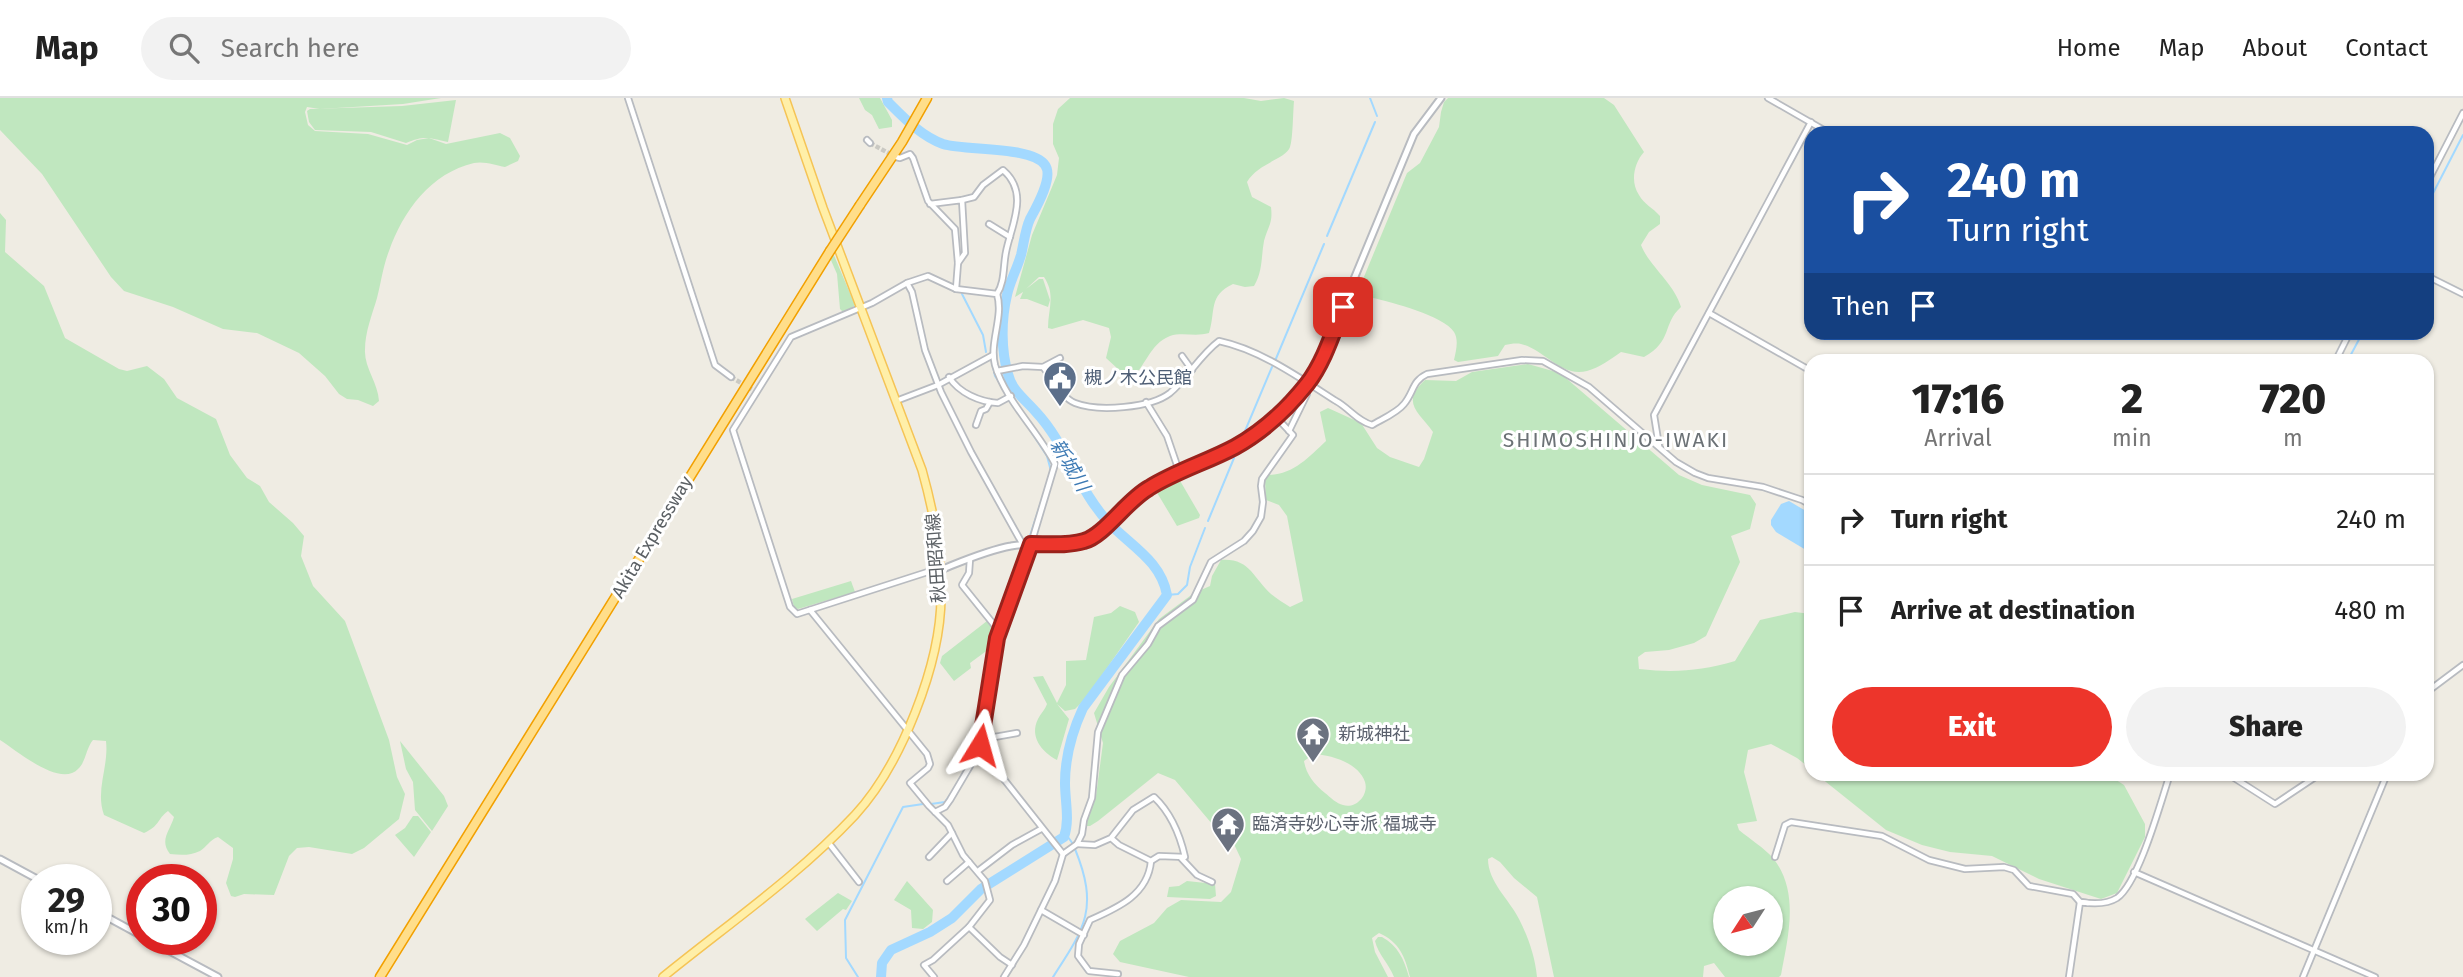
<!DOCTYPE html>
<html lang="en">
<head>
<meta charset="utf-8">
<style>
  :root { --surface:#fff; --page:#f2f2f2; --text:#222; --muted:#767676; --line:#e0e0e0; --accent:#ed352b }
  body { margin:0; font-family:"Fira Sans","Noto Sans JP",sans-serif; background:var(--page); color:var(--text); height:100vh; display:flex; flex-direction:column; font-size:26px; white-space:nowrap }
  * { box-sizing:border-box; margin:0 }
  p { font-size:23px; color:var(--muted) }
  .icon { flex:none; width:38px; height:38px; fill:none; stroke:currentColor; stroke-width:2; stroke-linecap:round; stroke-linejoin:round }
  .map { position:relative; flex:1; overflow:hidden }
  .panel { position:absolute; left:1804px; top:256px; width:630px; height:427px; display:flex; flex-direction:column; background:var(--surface); border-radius:21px; box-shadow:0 2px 5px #0004 }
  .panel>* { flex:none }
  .top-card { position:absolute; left:1804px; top:28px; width:630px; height:214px; border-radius:21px; box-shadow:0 2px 5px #0004; background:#1a4fa0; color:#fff; overflow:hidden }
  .needle { width:46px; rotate:234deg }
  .buttons { position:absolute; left:1713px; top:788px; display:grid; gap:14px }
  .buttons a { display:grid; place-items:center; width:70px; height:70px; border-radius:50%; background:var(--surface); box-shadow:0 2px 5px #0004; font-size:35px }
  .speed { position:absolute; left:21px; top:766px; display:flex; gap:14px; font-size:35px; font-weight:700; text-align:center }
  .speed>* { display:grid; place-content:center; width:91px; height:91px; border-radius:50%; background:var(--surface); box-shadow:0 2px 5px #0004; line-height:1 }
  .speed small { font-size:18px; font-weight:400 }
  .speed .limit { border:10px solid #d22; background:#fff; color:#111 }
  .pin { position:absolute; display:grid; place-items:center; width:60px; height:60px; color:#fff; margin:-30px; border-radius:14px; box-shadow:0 4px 10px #0006 }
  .me { position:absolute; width:77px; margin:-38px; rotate:8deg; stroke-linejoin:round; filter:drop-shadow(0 0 5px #0008) }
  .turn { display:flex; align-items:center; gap:24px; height:147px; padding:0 28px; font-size:32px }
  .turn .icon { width:91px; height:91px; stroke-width:2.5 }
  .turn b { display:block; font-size:49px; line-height:60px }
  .then { display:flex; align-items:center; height:66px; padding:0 28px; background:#0003; gap:14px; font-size:26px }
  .eta { display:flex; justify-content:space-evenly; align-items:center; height:119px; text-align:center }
  .eta b { font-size:42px; font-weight:800; line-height:49px }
  .primary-button { display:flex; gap:14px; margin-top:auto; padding:14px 28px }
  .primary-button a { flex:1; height:80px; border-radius:42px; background:var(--accent); color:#fff; font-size:28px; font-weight:800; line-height:80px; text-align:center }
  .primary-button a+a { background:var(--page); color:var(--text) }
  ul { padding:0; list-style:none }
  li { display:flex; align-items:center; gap:21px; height:91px; padding:0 28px; border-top:2px solid var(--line) }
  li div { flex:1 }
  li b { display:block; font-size:26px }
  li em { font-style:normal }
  header { display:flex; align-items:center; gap:42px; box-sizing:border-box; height:98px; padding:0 35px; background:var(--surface); border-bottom:2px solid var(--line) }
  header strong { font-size:33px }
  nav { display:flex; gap:38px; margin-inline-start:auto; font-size:24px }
  .search { width:490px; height:63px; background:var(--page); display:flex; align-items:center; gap:18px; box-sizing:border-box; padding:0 24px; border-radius:38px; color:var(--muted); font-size:26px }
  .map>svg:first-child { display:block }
</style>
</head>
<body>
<header>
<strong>Map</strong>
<div class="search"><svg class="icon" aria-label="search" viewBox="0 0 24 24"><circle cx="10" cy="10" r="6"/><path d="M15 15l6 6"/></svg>Search here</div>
<nav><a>Home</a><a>Map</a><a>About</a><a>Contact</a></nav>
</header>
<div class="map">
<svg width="2463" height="879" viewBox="0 0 2463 879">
  <rect width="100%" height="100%" fill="#efece3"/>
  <g fill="#c0e7bf" fill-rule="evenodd">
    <path d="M0,0h441l-38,6 -83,5 -13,-2 -2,5 3,13 7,6 53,3 39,11 10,-5 12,-2 17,6 54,-11 10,5 10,18 -2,5 -13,6c-9,-2 -21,-6 -31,-4 -43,10 -71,48 -85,88 -6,15 -8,32 -12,47 -5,17 -12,34 -12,52 -1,17 13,33 14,51l-6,5 -15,-6 -11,-1 -8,-5 -14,-18 -26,-23 -42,-20 -34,-4 -50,-22 -49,-16 -13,-14 -69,-103 -42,-44z"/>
    <path d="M859,0h21l12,22v7l-13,2 -7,-14 -7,-5z"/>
    <path d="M1070,0h174l17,3 23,-3 10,3c-1,11 -1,38 -4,46 -4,12 -32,16 -43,35l5,15 19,10c2,17 -3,19 -7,34 -3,16 -1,30 -10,45l-9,1 -12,-3c-25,12 -17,26 -24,49 -13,4 -27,-1 -39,3 -21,8 -25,33 -42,46h-3l-7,-13 -12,-11 5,-21 -2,-9 -26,-8 -31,9 -4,-1c0,-19 8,-33 -4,-51h-5l-13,12 13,-10h4l7,21 -2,7 -21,-8h-7l3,-7 -8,5 17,-62 25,-60 2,-17 -6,-14v-20l5,-15z"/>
    <path d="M1448,0h156l10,7 30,47c-10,11 -14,30 -5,43 5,9 14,13 21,21v8l-11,8 -8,13c8,21 33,38 40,62 -19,17 -8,34 -37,50l-23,-5c-10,7 -22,16 -34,19 -26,7 -43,-22 -66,-27 -5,-1 -11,0 -16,1l-7,11 -40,6 -4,-2c2,-9 5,-20 0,-28 -10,-16 -63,-30 -81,-34l-9,-6 -3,-8 46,-111 13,-10 19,-36 2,-15 3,-10z"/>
    <path d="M456,2l-8,42c-19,-4 -23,-7 -42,1l-35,-11 -56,-2 -6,-8 -2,-11 3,-2 92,-3z"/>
    <path d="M0,115l6,7 -1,32 39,34 21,52 54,31 8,2 20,-5 17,13 13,19 39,21 14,36 17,23 13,8 9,16 24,21 11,13 -3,20 12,30 32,35 44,119 8,37 8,17 -6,25 -35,29 -12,6 -43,-7 -12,1 -8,8 -15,39 -30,-1 -9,3 -4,-1 -5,-13 7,-24v-11l-15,-11c-9,3 -11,10 -18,14 -10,5 -20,4 -30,3 -11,-14 0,-23 4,-37l-6,-6c-11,8 -8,15 -24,22l-40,-18c-9,-25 5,-48 2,-74l-13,-1c-7,8 -7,22 -15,29 -18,19 -62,-19 -78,-29z"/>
    <path d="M833,155l22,52 -11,8 -4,-4 -3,-35 -7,-16z"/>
    <path d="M1528,266l32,9 119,102 23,10 48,10 6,9 -6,25 -19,7 9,26 -34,74 -12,7 -25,7 -24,2 -7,5 1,12c36,4 61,2 96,-8l25,-41 35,-8 16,2v155l-14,-11 -26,-14 -23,6 -4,22 13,49 -20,3 2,6c11,9 25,18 34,28 27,34 15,79 8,117l-2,2h-54l-11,-14 -10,3 -1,11h-149l-17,-80 -23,-19 -14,-16 -8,-5 -4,2c0,23 21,40 31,60 9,18 16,37 18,58h-127c-5,-21 -11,-35 -31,-44l-7,5 3,14 13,25h-199l-69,-15 -7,-8 7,-13 34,-18 13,-15 14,-8 40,2 10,-10 10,-33 -8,-17 -15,-11 -43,-51 -17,-7 -60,48 -8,5h-3l1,-13 8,-17 7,-53 -9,-30 15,-26 50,-68 35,-26 16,-7 2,-10 9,-16c29,-2 32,18 50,34 6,5 13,9 19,13l13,-6 -16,-85 -8,-11 -13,-5 -1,-19 4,-6c25,-1 40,-18 57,-34l-6,-29 8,-4 33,15 16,25 13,9 29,10 5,-8 9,-27c-14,-20 -33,-29 -8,-52l31,1 16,-9zM1314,656c17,1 45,9 51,28 4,13 -9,27 -22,23 -6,-1 -13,-8 -18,-12 -11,-9 -19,-19 -21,-32zM1726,800h45v45h-45z"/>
    <path d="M1179,381l21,36 -1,3 -22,8 -21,-35z"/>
    <path d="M851,483l4,11 -57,17 -4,-2 -2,-8z"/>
    <path d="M1120,508l15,6 4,10 -53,76 -11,11 -10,2 -8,-7 12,15 -12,41c-15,-8 -28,-23 -19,-41 3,-6 7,-9 9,-15l-14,-27 10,-1 14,27 9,-18v-24l20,-1 8,-43 17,-4z"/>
    <path d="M987,523l7,10 -5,18 -19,14 1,5 -17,13 -14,-18 2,-7z"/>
    <path d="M400,643l44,55 4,10 -16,25 -17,-21 -2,-28 -7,-13z"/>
    <path d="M1816,676h291l17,11 21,39v13l-28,56 -16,6 -62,-20 -47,-23 -42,-4 -28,-7 -36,-15z"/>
    <path d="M413,718h5l13,16 -17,25 -19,-22 10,-7z"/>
    <path d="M907,783l26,29 -1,12 -9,7 -11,-1 -1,-18 -17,-10z"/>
    <path d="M1187,783l28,3 1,12 -6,3 -43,-2 2,-10 10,-1z"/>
    <path d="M838,795l14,8 -6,9 -3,-1 -26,22 -12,-12z"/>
    <path d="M1378,839h4c16,9 22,22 27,40h-15c-5,-13 -16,-23 -19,-36z"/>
  </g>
  <path fill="#a3d9ff" d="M1789,403l22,13v39l-35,-21 -5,-7v-5l10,-16z"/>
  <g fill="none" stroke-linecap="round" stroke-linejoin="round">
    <g stroke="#a3d9ff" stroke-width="2">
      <path d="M1370,0l7,18"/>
      <path d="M928,107l7,6"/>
      <path d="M2427,107l36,-70"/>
      <path d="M1327,138l48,-114"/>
      <path d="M962,196l21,41 3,17"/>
      <path d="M2348,262l15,-28"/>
      <path d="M1275,263l49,-117"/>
      <path d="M992,264l3,14 7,10"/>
      <path d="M1245,333l27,-64"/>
      <path d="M1032,335l15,23 4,15"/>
      <path d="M1208,423l26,-63"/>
      <path d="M1028,444l14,-43"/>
      <path d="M1167,497l11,-1 9,-9 3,-18 15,-39"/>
      <path d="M999,525l26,-73"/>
      <path d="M977,641l19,-106"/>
      <path d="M973,653l3,-6"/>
      <path d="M961,679l11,-23"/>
      <path d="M931,706l14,-2 7,-10"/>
      <path d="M1065,735l8,11"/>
      <path d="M858,879l-12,-19 -1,-38 58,-113 20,-3"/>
      <path d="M1053,879c32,-49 46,-69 22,-128"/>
    </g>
    <path stroke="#a3d9ff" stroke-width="10" d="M881,879l1,-14 9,-13 39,-18 22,-14 29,-29 83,-52c6,-17 1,-36 1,-54 0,-27 7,-51 18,-75l84,-113c-6,-34 -36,-49 -58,-72 -31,-33 -43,-79 -73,-111 -11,-13 -24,-21 -28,-38 -7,-24 -7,-54 -1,-79 3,-14 10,-26 14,-40 3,-12 4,-25 9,-36 6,-11 24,-42 15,-54 -13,-19 -79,-14 -102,-21 -22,-8 -39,-26 -55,-42l-1,-4"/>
    <g stroke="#cac9c3" stroke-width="4.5" stroke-dasharray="4.5 2" stroke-linecap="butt">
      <path d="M870,45l22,12"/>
      <path d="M731,279l22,13"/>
    </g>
    <g stroke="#b8bbc0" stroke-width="8">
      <g id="minor">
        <path d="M628,0l87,267 16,12"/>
        <path d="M1768,0l61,35"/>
        <path d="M867,42l3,3"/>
        <path d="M896,59l4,1 10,-4 3,4 15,43 27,28 3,34"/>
        <path d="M2427,85l36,-70"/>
        <path d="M962,102l12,-3 9,-12 20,-15c27,23 8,56 3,82 -3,14 -1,30 -9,42"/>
        <path d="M930,106l32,-4 3,53 -7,10 -2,26"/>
        <path d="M989,126l21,13"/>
        <path d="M2427,178l36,18"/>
        <path d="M907,185l5,9 13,58 16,42 30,60 52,93"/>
        <path d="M1709,215l102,58"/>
        <path d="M1182,258l10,14"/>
        <path d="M2336,262l14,-28"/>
        <path d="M1043,269l17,-9"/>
        <path d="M997,273l26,-5 20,1c9,11 19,31 32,36 23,9 76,5 95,-10 18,-15 30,-38 49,-52 42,9 81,37 117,60 13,7 21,20 36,24 10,-6 25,-12 32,-21 10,-12 8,-23 23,-30l95,-14 21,1 46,26 87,75 19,11 13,5 55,9 39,13 9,5"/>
        <path d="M949,279c10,16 31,25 49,26l13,-7"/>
        <path d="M896,303l42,-16 55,-30"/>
        <path d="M1146,304l21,34 13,38"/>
        <path d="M976,327l5,-14 5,-2 4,-7"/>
        <path d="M1289,333l18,-37v-10"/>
        <path d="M1659,348l-5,-31 157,-293"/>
        <path d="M970,461l-1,14 -7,12 37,46"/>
        <path d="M810,512l117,144 3,10 -2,4 -18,15 19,23 19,19 15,30 22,26 5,19 -21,27 31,30 12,8"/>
        <path d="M2427,594l36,-27"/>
        <path d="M981,645l8,-5 28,-5"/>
        <path d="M980,651l83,105"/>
        <path d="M2228,676l47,30 45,-30"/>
        <path d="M935,714l10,-5 5,-7 30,-51 17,-111 34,-94 24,-80c-17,-33 -50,-64 -60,-99 -6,-23 9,-48 2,-71l-41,-5 -28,-13 -21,7 -35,20 -81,34 -58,93 57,177 7,7 143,-46"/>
        <path d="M828,744l31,40"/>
        <path d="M1077,746l18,1 16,-7 8,7 32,16 8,-5 26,1c-5,-22 -15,-45 -31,-60l-21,13 -22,28"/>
        <path d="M929,759l23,-24"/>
        <path d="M1775,759l10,-32 6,-3 91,14 47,24 36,9 39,-2 10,3 15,16 44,8 7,8 8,1"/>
        <path d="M1181,760l16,17 15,7"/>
        <path d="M978,773l34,-26 29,-16"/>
        <path d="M2134,774l241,105"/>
        <path d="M947,783l22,-19"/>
        <path d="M1041,812l43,25"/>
        <path d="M1118,876l-29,-3 -11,-15 1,-12 11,-24c27,-12 58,-25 61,-59"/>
        <path d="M934,879l-10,-12 9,-5 36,-33"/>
        <path d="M1004,879l20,-32 31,-64 8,-27 14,-10 5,-10 2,-14 8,-22 6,-66 24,-57 26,-31 10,-18 35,-26 18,-38 33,-21 9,-10 8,-14 2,-15 -2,-16 1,-7 31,-44 -17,-18"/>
        <path d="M2069,879l11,-75c12,2 26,3 37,-4 22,-15 44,-97 53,-124"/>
        <path d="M2303,879l84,-203"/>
      </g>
    </g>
    <g stroke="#b8bbc0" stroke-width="9">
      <g id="tertiary">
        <path d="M940,472c23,-9 48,-20 71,-24 25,-5 52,2 75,-6 20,-6 40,-39 61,-52 13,-8 30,-13 44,-20 55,-26 98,-52 129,-107l94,-227 27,-36"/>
        <path d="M0,761l39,21"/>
        <path d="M96,813l46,25"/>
        <path d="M149,842l69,37"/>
      </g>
    </g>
    <g stroke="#f5c456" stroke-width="10">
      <path id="primary" d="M663,879c64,-52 135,-101 192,-162 46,-50 86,-151 86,-219 0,-45 -7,-83 -19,-126l-99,-262 -38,-110"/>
    </g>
    <g stroke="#f2a000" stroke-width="11">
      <g id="motorway">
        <path d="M860,107l42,-63 25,-44"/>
        <path d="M380,879l450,-726"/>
      </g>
    </g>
    <use href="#minor" stroke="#fff" stroke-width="4.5"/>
    <use href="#tertiary" stroke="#fff" stroke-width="5"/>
    <use href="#primary" stroke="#ffefa8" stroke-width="7"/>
    <use href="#motorway" stroke="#ffde8a" stroke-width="8"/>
    <g stroke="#f2a000" stroke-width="11" stroke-linecap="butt">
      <path id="motorway-bridge" d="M830,153l30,-46"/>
    </g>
    <use href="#motorway-bridge" stroke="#ffde8a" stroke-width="8"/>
  </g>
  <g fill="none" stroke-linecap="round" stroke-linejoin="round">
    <g stroke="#9a221c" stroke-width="18">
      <path id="route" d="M980,647l17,-107 34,-94c17,0 37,2 53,-3 20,-5 43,-41 65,-53 27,-17 58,-26 86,-41 27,-15 53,-39 72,-63 17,-22 26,-52 36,-77"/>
    </g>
    <use href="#route" stroke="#ed352b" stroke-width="12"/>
  </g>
  <defs>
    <g id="civic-pin" transform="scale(1.75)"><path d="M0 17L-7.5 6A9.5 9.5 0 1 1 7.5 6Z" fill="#5c6f8a" stroke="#fff"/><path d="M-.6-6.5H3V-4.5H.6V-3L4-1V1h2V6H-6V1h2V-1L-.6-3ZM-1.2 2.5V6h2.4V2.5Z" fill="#fff"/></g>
    <g id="temple-pin" transform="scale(1.75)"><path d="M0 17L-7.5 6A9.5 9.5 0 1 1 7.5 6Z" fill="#6b7280" stroke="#fff"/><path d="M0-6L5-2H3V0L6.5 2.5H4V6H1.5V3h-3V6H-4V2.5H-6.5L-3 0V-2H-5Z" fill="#fff"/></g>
  </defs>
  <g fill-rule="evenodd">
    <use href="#civic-pin" x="1060" y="280"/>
    <use href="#temple-pin" x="1313" y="636"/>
    <use href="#temple-pin" x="1228" y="726"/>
  </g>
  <g text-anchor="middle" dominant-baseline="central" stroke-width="6" stroke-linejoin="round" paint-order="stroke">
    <g font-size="18" fill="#4e5e75" stroke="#fff" text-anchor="start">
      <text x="1084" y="280">槻ノ木公民館</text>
    </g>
    <g font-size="18" fill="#5b6064" stroke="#fff">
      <text transform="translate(652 439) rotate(-59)">Akita Expressway</text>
      <text transform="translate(936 460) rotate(-94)">秋田昭和線</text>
    </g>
    <g font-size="18" fill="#5b616d" stroke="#fff" text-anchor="start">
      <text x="1338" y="636">新城神社</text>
      <text x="1252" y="726">臨済寺妙心寺派 福城寺</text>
    </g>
    <g font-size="19" font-style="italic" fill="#3d7ab4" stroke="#fff">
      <text transform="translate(1070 367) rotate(59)">新城川</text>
    </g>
    <g font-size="21" letter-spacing="2" fill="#6c7276" stroke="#fff">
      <text x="1616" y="342">SHIMOSHINJO-IWAKI</text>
    </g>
  </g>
</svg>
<div class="buttons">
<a><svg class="needle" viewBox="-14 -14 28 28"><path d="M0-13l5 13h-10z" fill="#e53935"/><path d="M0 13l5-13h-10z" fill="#767676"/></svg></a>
</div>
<div class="speed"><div>29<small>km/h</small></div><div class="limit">30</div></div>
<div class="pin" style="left:1343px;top:209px;background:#d93025"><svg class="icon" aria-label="arrive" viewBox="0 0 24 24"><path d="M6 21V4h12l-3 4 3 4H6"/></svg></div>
<svg class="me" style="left:980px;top:647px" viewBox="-20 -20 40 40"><path d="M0-17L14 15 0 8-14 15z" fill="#ed352b" stroke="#fff" stroke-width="4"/></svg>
<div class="top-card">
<div class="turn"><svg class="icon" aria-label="right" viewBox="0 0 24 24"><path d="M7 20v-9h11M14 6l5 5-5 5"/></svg><div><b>240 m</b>Turn right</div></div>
<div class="then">Then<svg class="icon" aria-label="arrive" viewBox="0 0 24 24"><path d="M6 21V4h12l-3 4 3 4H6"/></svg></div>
</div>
<section class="panel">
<div class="eta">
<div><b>17:16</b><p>Arrival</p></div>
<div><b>2</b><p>min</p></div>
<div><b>720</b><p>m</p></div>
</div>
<ul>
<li><svg class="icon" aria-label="right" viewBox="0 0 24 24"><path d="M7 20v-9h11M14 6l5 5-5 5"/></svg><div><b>Turn right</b></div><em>240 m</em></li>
<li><svg class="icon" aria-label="arrive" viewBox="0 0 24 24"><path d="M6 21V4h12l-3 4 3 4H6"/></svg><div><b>Arrive at destination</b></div><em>480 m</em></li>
</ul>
<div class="primary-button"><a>Exit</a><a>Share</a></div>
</section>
</div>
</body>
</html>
